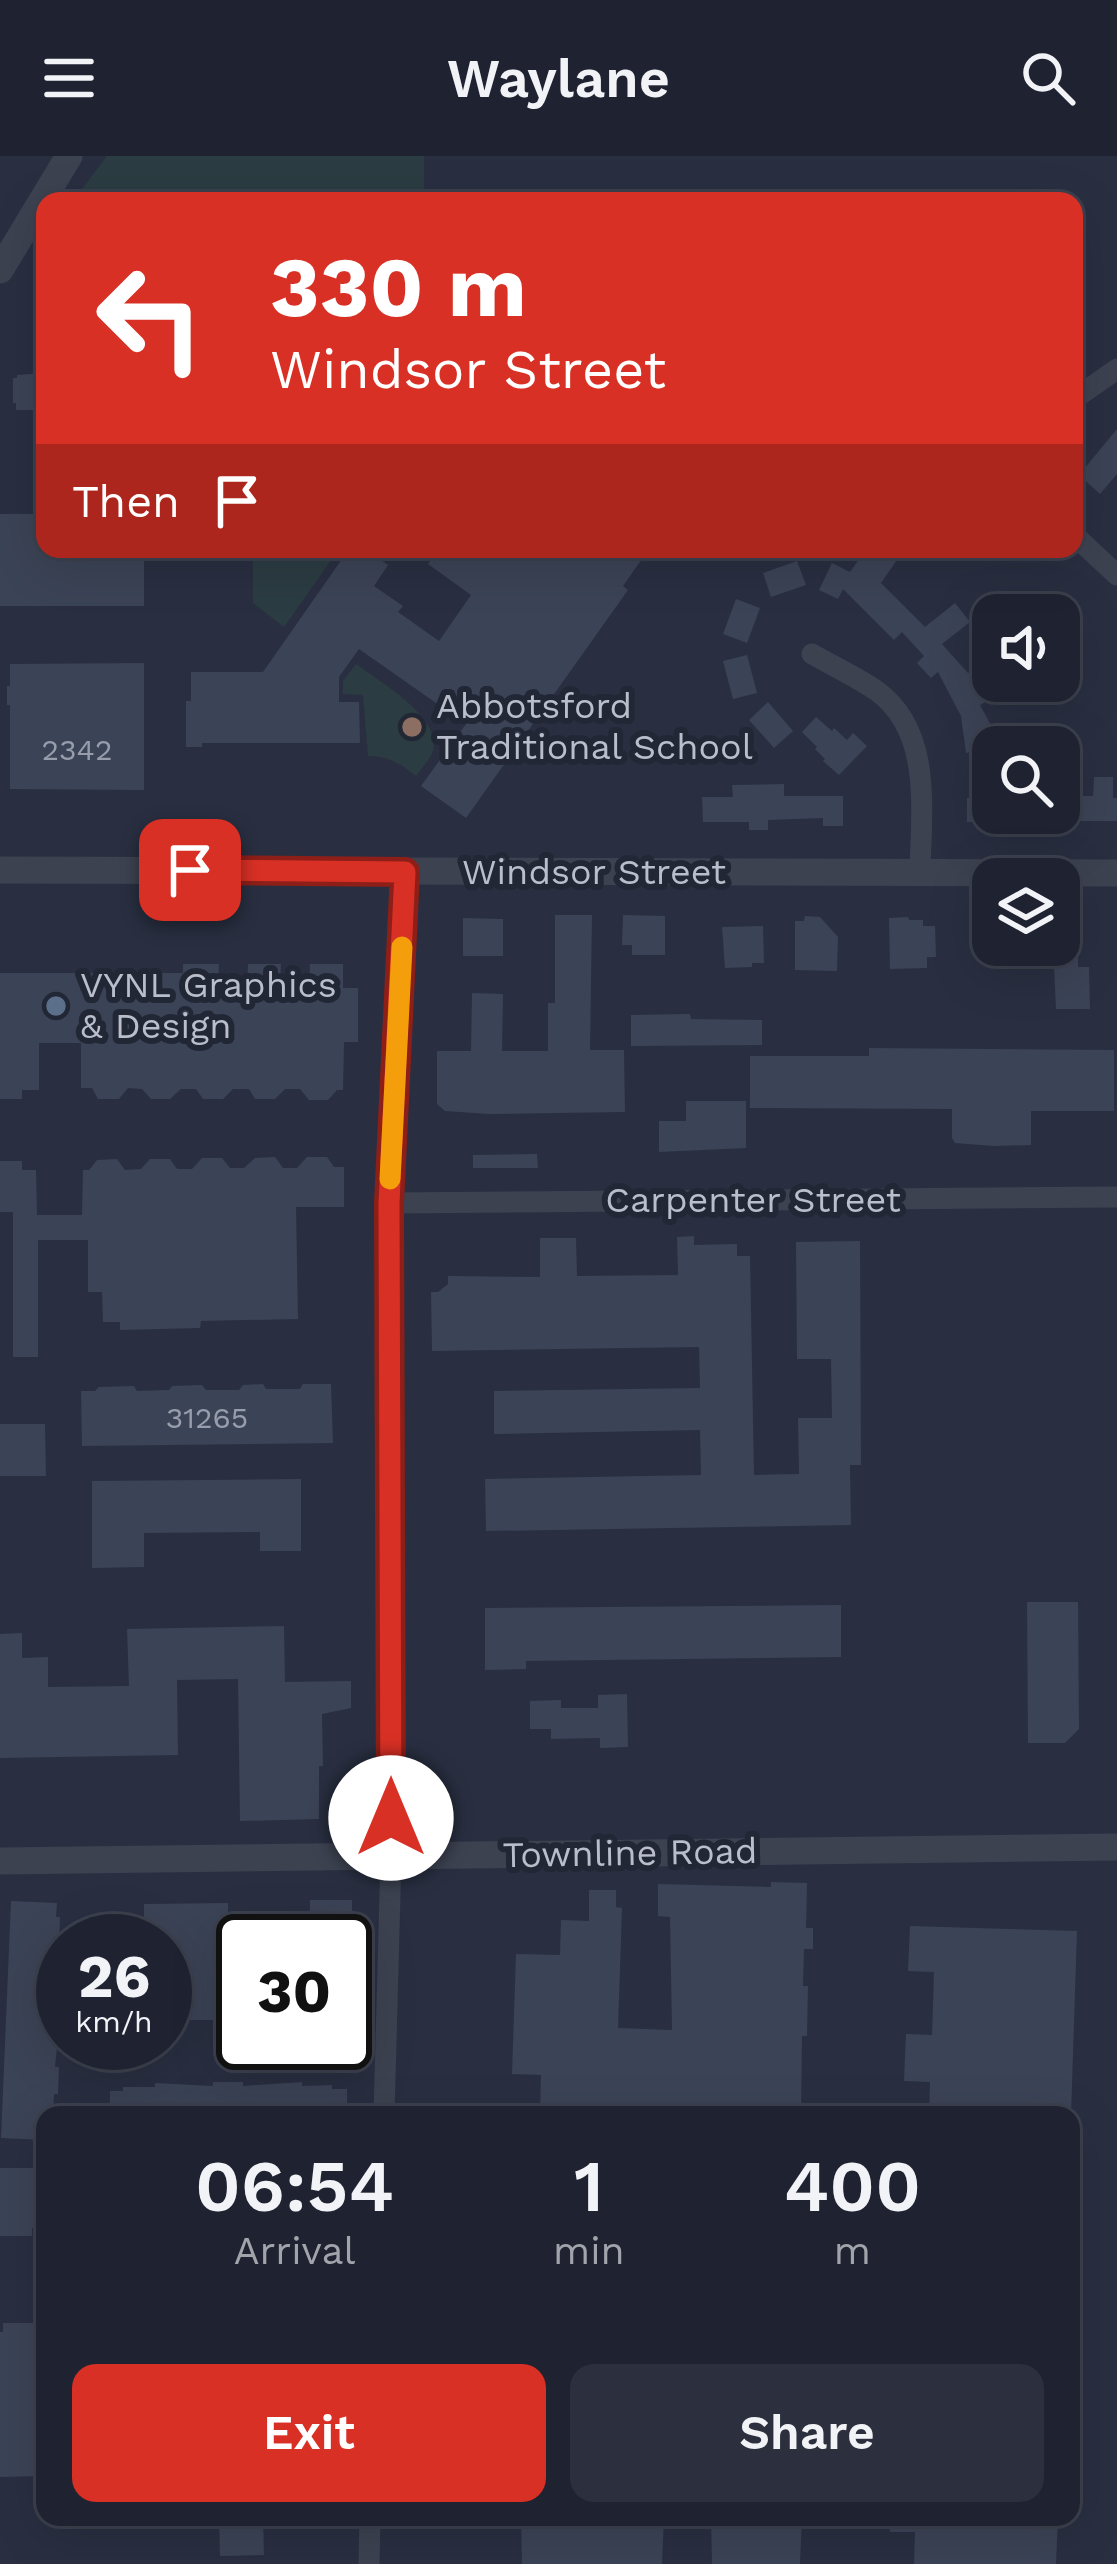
<!DOCTYPE html>
<html lang="en">
<head>
<meta charset="utf-8">
<style>
  :root { --surface:#1f2331; --page:#2c2f3d; --text:#f1f3f6; --muted:#a1a4ab; --line:#3c404d; --accent:#d93025 }
  body { margin:0; font-family:"Work Sans",sans-serif; background:var(--page); color:var(--text); height:100vh; display:flex; flex-direction:column; font-size:45px; white-space:nowrap }
  * { box-sizing:border-box; margin:0 }
  p { font-size:39px; color:var(--muted) }
  .icon { flex:none; width:66px; height:66px; fill:none; stroke:currentColor; stroke-width:2; stroke-linecap:round; stroke-linejoin:round }
  .map { position:relative; flex:1; overflow:hidden }
  .drawer { position:absolute; left:36px; top:1950px; width:1044px; height:420px; display:flex; flex-direction:column; background:var(--surface); border-radius:24px; box-shadow:0 12px 48px #0002,0 0 0 3px var(--line) }
  .drawer>* { flex:none }
  .guide { position:absolute; left:36px; top:36px; width:1047px; height:366px; border-radius:24px; box-shadow:0 12px 48px #0002,0 0 0 3px var(--line); background:#d93025; color:#fff; overflow:hidden }
  .controls { position:absolute; left:972px; top:438px; display:grid; gap:24px }
  .controls a { display:grid; place-items:center; width:108px; height:108px; border-radius:24px; background:var(--surface); box-shadow:0 12px 48px #0002,0 0 0 3px var(--line); font-size:60px }
  .speed { position:absolute; left:36px; top:1758px; display:flex; gap:24px; font-size:60px; font-weight:700; text-align:center }
  .speed>* { display:grid; place-content:center; width:156px; height:156px; border-radius:50%; background:var(--surface); box-shadow:0 12px 48px #0002,0 0 0 3px var(--line); line-height:1 }
  .speed small { font-size:30px; font-weight:400 }
  .speed .limit { border:6px solid #111; border-radius:18px; background:#fff; color:#111 }
  .pin { position:absolute; display:grid; place-items:center; width:102px; height:102px; color:#fff; margin:-51px; border-radius:24px; box-shadow:0 6px 18px #0006 }
  .me { position:absolute; width:132px; margin:-66px; rotate:0deg; stroke-linejoin:round; filter:drop-shadow(0 0 9px #0008) }
  .turn { display:flex; align-items:center; gap:42px; height:252px; padding:0 36px; font-size:54px }
  .turn .icon { width:156px; height:156px; stroke-width:2.5 }
  .turn b { display:block; font-size:84px; line-height:102px }
  .then { display:flex; align-items:center; height:114px; padding:0 36px; background:#0003; gap:24px; font-size:45px }
  .eta { display:flex; justify-content:space-evenly; align-items:center; height:204px; text-align:center }
  .eta b { font-size:72px; font-weight:600; line-height:84px }
  .action { display:flex; gap:24px; margin-top:auto; padding:24px 36px }
  .action a { flex:1; height:138px; border-radius:24px; background:var(--accent); color:#fff; font-size:48px; font-weight:600; line-height:138px; text-align:center }
  .action a+a { background:var(--page); color:var(--text) }
  header { display:flex; justify-content:space-between; align-items:center; height:156px; padding:0 36px; background:var(--surface); font-size:54px; font-weight:600 }
  .map>svg:first-child { display:block }
</style>
</head>
<body>
<header><svg class="icon" aria-label="menu" viewBox="0 0 24 24"><path d="M4 6h16M4 12h16M4 18h16"/></svg>Waylane<svg class="icon" aria-label="search" viewBox="0 0 24 24"><circle cx="10" cy="10" r="6"/><path d="M15 15l6 6"/></svg></header>
<div class="map">
<svg width="1117" height="2408" viewBox="0 0 1117 2408">
  <rect width="100%" height="100%" fill="#292f41"/>
  <g fill="#2b3c42">
    <path d="M107,0h317v45h-351z"/>
    <path d="M253,393h86l-55,78 -31,-24z"/>
    <path d="M356,508c24,18 86,53 77,87 -3,8 -12,18 -17,25 -16,-13 -28,-20 -48,-20l-5,-61 -20,-1v-13z"/>
  </g>
  <g fill="#3b4356">
    <path d="M45,217v37h-29v-7h-3v-25h4v-3z"/>
    <path d="M1117,273v45l-17,20 -21,-19z"/>
    <path d="M0,358h45v35h99v57h-144z"/>
    <path d="M349,393h16l23,16 -14,21 29,20 -5,6 41,29 32,-46 -43,-31 4,-5 -15,-10h232l-26,37 5,4 -162,228 -45,-32 45,-62 -107,-75 -20,28v25h20l1,41h-158v4h-16v-46h5v-29h72z"/>
    <path d="M866,393h22l11,8 -18,26 44,44 30,-24 15,19 -28,22 26,29 4,-2 15,30 -7,4 13,24 3,18h-3v18l-14,3 -3,-17 -10,2 -5,-37 -23,-44 -7,6 -14,-15 7,-7 -22,-24 -8,8 -51,-51 -5,10 -19,-9 13,-27 18,9z"/>
    <path d="M797,405l9,24 -35,12 -8,-24z"/>
    <path d="M736,443l24,9 -13,35 -24,-9z"/>
    <path d="M747,499l10,38 -24,6 -10,-38z"/>
    <path d="M144,507v127l-134,-1v-84h-3v-19h3v-22z"/>
    <path d="M768,546l25,29 -19,17 -25,-28z"/>
    <path d="M816,561l16,14 2,-3 13,12 6,-7 14,13 -28,29 -16,-14 2,-2 -10,-10 2,-2 -15,-15z"/>
    <path d="M1094,621h19v21h4v23h-36v-4h-22v-21h34z"/>
    <path d="M784,628v12h59v30h-20v-8l-55,2v10h-19v-8h-46l-1,-25h31l-1,-12z"/>
    <rect x="967" y="642" width="26" height="24"/>
    <path d="M555,759h37l-2,135h34l1,62 -136,2 -44,-3 -8,-7v-53h34l1,-58 31,1 -1,57h46v-48h7z"/>
    <path d="M623,759l42,1v39h-33v-10h-10z"/>
    <path d="M805,760l15,1 18,20 -1,34 -42,-1v-49h9z"/>
    <path d="M908,761l1,3h14v6h12l1,31h-9v11l-37,1 -1,-51z"/>
    <path d="M463,762l40,1v37h-40z"/>
    <path d="M1059,763h24v20h-5v28h11l1,42h-34l-3,-64h6z"/>
    <rect x="972" y="766" width="21" height="30"/>
    <path d="M763,770l1,37h-12v4l-27,1 -3,-41z"/>
    <path d="M183,808h36l-1,24h29l1,-24h33l-1,24 29,-1 1,-23h33v24h15v54h-14l-1,48h-6l-9,10h-19l-9,-11h-15l-10,10h-20l-6,-10h-16l-10,10h-20l-7,-10h-15l-11,10h-19l-9,-10 -14,-1 -9,11h-21l-6,-11h-11v-45h-42v47h-17v9h-22v-126h120l-1,8 29,1v-9h35z"/>
    <path d="M690,858l1,5 71,1v25l-131,1v-31z"/>
    <path d="M869,892l245,2v61h-83v34l-37,1 -39,-3 -3,-5v-29l-202,-1v-52h119z"/>
    <path d="M686,945h60v47l-87,4v-31h27z"/>
    <path d="M537,998l1,14h-65v-13z"/>
    <path d="M275,1001l8,11h14l10,-11h20l7,10h10v40h-48l2,112 -97,2 -1,7 -80,2v-8h-17l-1,-30h-14v-52h-50v117h-25v-145h-13v-51h22v9h14l1,45h45l1,-45h6l8,-10 20,-1 8,11 16,-1 9,-10h20l7,10h15l10,-11h20l8,10h14l11,-10z"/>
    <path d="M694,1080v9l43,-1v12h13l4,219 45,-1 -1,-56h34l-1,-59h-34l-1,-117 64,-1 1,224h-11l1,60 -365,6 -1,-52 216,-4 -1,-45 -206,4v-43l206,-3 -1,-41 -267,4 -1,-59h7l10,-8v-8l92,1v-39h36l1,38 101,-1 -1,-38z"/>
    <path d="M263,1228l3,5h34l3,-5h28l2,59 -251,3 -1,-55h14l4,-4 35,-1 3,5 32,-1 3,-4 30,-1 4,5h33l4,-5z"/>
    <path d="M0,1268h45l1,52h-46z"/>
    <path d="M301,1323v72h-41v-19l-116,1v34l-52,1v-87z"/>
    <path d="M1027,1446h51l1,127 -14,14h-37z"/>
    <path d="M841,1449v52l-315,4v8l-41,1v-62z"/>
    <path d="M284,1470l1,56 66,-1v27l-29,6 1,52h-4v53l-79,2 -2,-142 -61,1 1,75 -178,3v-124l22,-1v25l26,-1v30l81,-1 -2,-57z"/>
    <path d="M627,1538l1,53 -28,1v-10l-49,1v-10h-21v-28l31,-1v8h37v-13z"/>
    <path d="M771,1726l36,1 -1,45h7v21h-9l-1,37h5l-1,50h-5l-1,79h-261l1,-40 -29,-1 4,-120 44,1 1,-35 28,1v-31h27v17l6,1 -4,120 54,2 -2,-113 -12,-1v-32l113,3z"/>
    <path d="M310,1744h42v41h-46v-28h4z"/>
    <path d="M11,1745l46,2 -1,14h4l-1,31h3l-5,60h4l-6,59h4l-1,27h-4l-1,21h-8v25l-44,-2z"/>
    <path d="M228,1747v13h3v32h4l1,26h-4v32h-4v14h-63v-79h-25v-25l4,1v-13z"/>
    <path d="M910,1770l167,5 -6,184h-142l1,-33 -26,-1 2,-47 26,1 2,-63 -26,-1z"/>
    <path d="M213,1926h30v4l59,-4v4l30,-1v4h15v26h-237v-24h13v-4h32v-4l58,3z"/>
    <path d="M0,2012h45v60h-13v8h-32z"/>
    <path d="M3,2167h31v8h11v145l-45,1v-145h3z"/>
    <path d="M219,2361h44l1,38 -44,1z"/>
    <path d="M521,2361h143l-2,47h-140z"/>
    <path d="M711,2361h91l-2,47h-88z"/>
    <path d="M890,2361h168l-2,47h-142l1,-32h-25z"/>
  </g>
  <g fill="none" stroke-linecap="round" stroke-linejoin="round">
    <g stroke="#3d4251" stroke-width="21">
      <path d="M1074,243l43,-30"/>
      <path d="M1074,379l43,40"/>
      <path d="M812,498c21,12 45,23 65,37 56,41 44,120 43,181"/>
      <path d="M389,1047l728,-6"/>
      <path d="M384,1959l7,-258 -2,-654 16,-331"/>
      <path d="M369,2408l1,-47"/>
    </g>
    <g stroke="#3d4251" stroke-width="27">
      <path d="M0,114l69,-114"/>
      <path d="M0,714l1117,3"/>
      <path d="M0,1705l1117,-14"/>
    </g>
  </g>
  <g fill="none" stroke-linecap="round" stroke-linejoin="round">
    <g stroke="#8d1f18" stroke-width="30">
      <path id="route" d="M190,714l215,2 -16,331 2,615"/>
    </g>
    <use href="#route" stroke="#d93025" stroke-width="21"/>
    <path stroke="#f59e0b" stroke-width="21" d="M390,1023l12,-232"/>
  </g>
  <circle fill="#8d6e63" stroke="#222736" stroke-width="4.5" cx="412" cy="571" r="12"/>
  <circle fill="#5c6f8a" stroke="#222736" stroke-width="4.5" cx="56" cy="850" r="12"/>
  <g text-anchor="middle" dominant-baseline="central" stroke-width="12" stroke-linejoin="round" paint-order="stroke">
    <g font-size="30" fill="#989dac">
      <text x="77" y="593">2342</text>
      <text x="207" y="1261">31265</text>
    </g>
    <g font-size="36" fill="#babecb" stroke="#222736" text-anchor="start">
      <text x="436" y="550">Abbotsford<tspan x="436" dy="41">Traditional School</tspan></text>
      <text x="80" y="829">VYNL Graphics<tspan x="80" dy="41">&amp; Design</tspan></text>
    </g>
    <g font-size="36" fill="#babecb" stroke="#222736">
      <text x="594" y="716">Windsor Street</text>
      <text x="753" y="1044">Carpenter Street</text>
      <text transform="translate(630 1697) rotate(-1)">Townline Road</text>
    </g>
  </g>
</svg>
<div class="controls">
<a><svg class="icon" aria-label="sound" viewBox="0 0 24 24"><path d="M4 9h4l5-4v14l-5-4H4zM17 9q2 3 0 6"/></svg></a>
<a><svg class="icon" aria-label="search" viewBox="0 0 24 24"><circle cx="10" cy="10" r="6"/><path d="M15 15l6 6"/></svg></a>
<a><svg class="icon" aria-label="layers" viewBox="0 0 24 24"><path d="M12 4l9 5-9 5-9-5zM3 14l9 5 9-5"/></svg></a>
</div>
<div class="speed"><div>26<small>km/h</small></div><div class="limit">30</div></div>
<div class="pin" style="left:190px;top:714px;background:#d93025"><svg class="icon" aria-label="arrive" viewBox="0 0 24 24"><path d="M6 21V4h12l-3 4 3 4H6"/></svg></div>
<svg class="me" style="left:391px;top:1662px" viewBox="-20 -20 40 40"><circle r="19" fill="#fff"/><path d="M0-13L10 11 0 6-10 11z" fill="#d93025"/></svg>
<div class="guide">
<div class="turn"><svg class="icon" aria-label="left" viewBox="0 0 24 24"><path d="M17 20v-9H6M10 6l-5 5 5 5"/></svg><div><b>330 m</b>Windsor Street</div></div>
<div class="then">Then<svg class="icon" aria-label="arrive" viewBox="0 0 24 24"><path d="M6 21V4h12l-3 4 3 4H6"/></svg></div>
</div>
<section class="drawer">
<div class="eta">
<div><b>06:54</b><p>Arrival</p></div>
<div><b>1</b><p>min</p></div>
<div><b>400</b><p>m</p></div>
</div>
<div class="action"><a>Exit</a><a>Share</a></div>
</section>
</div>
</body>
</html>
